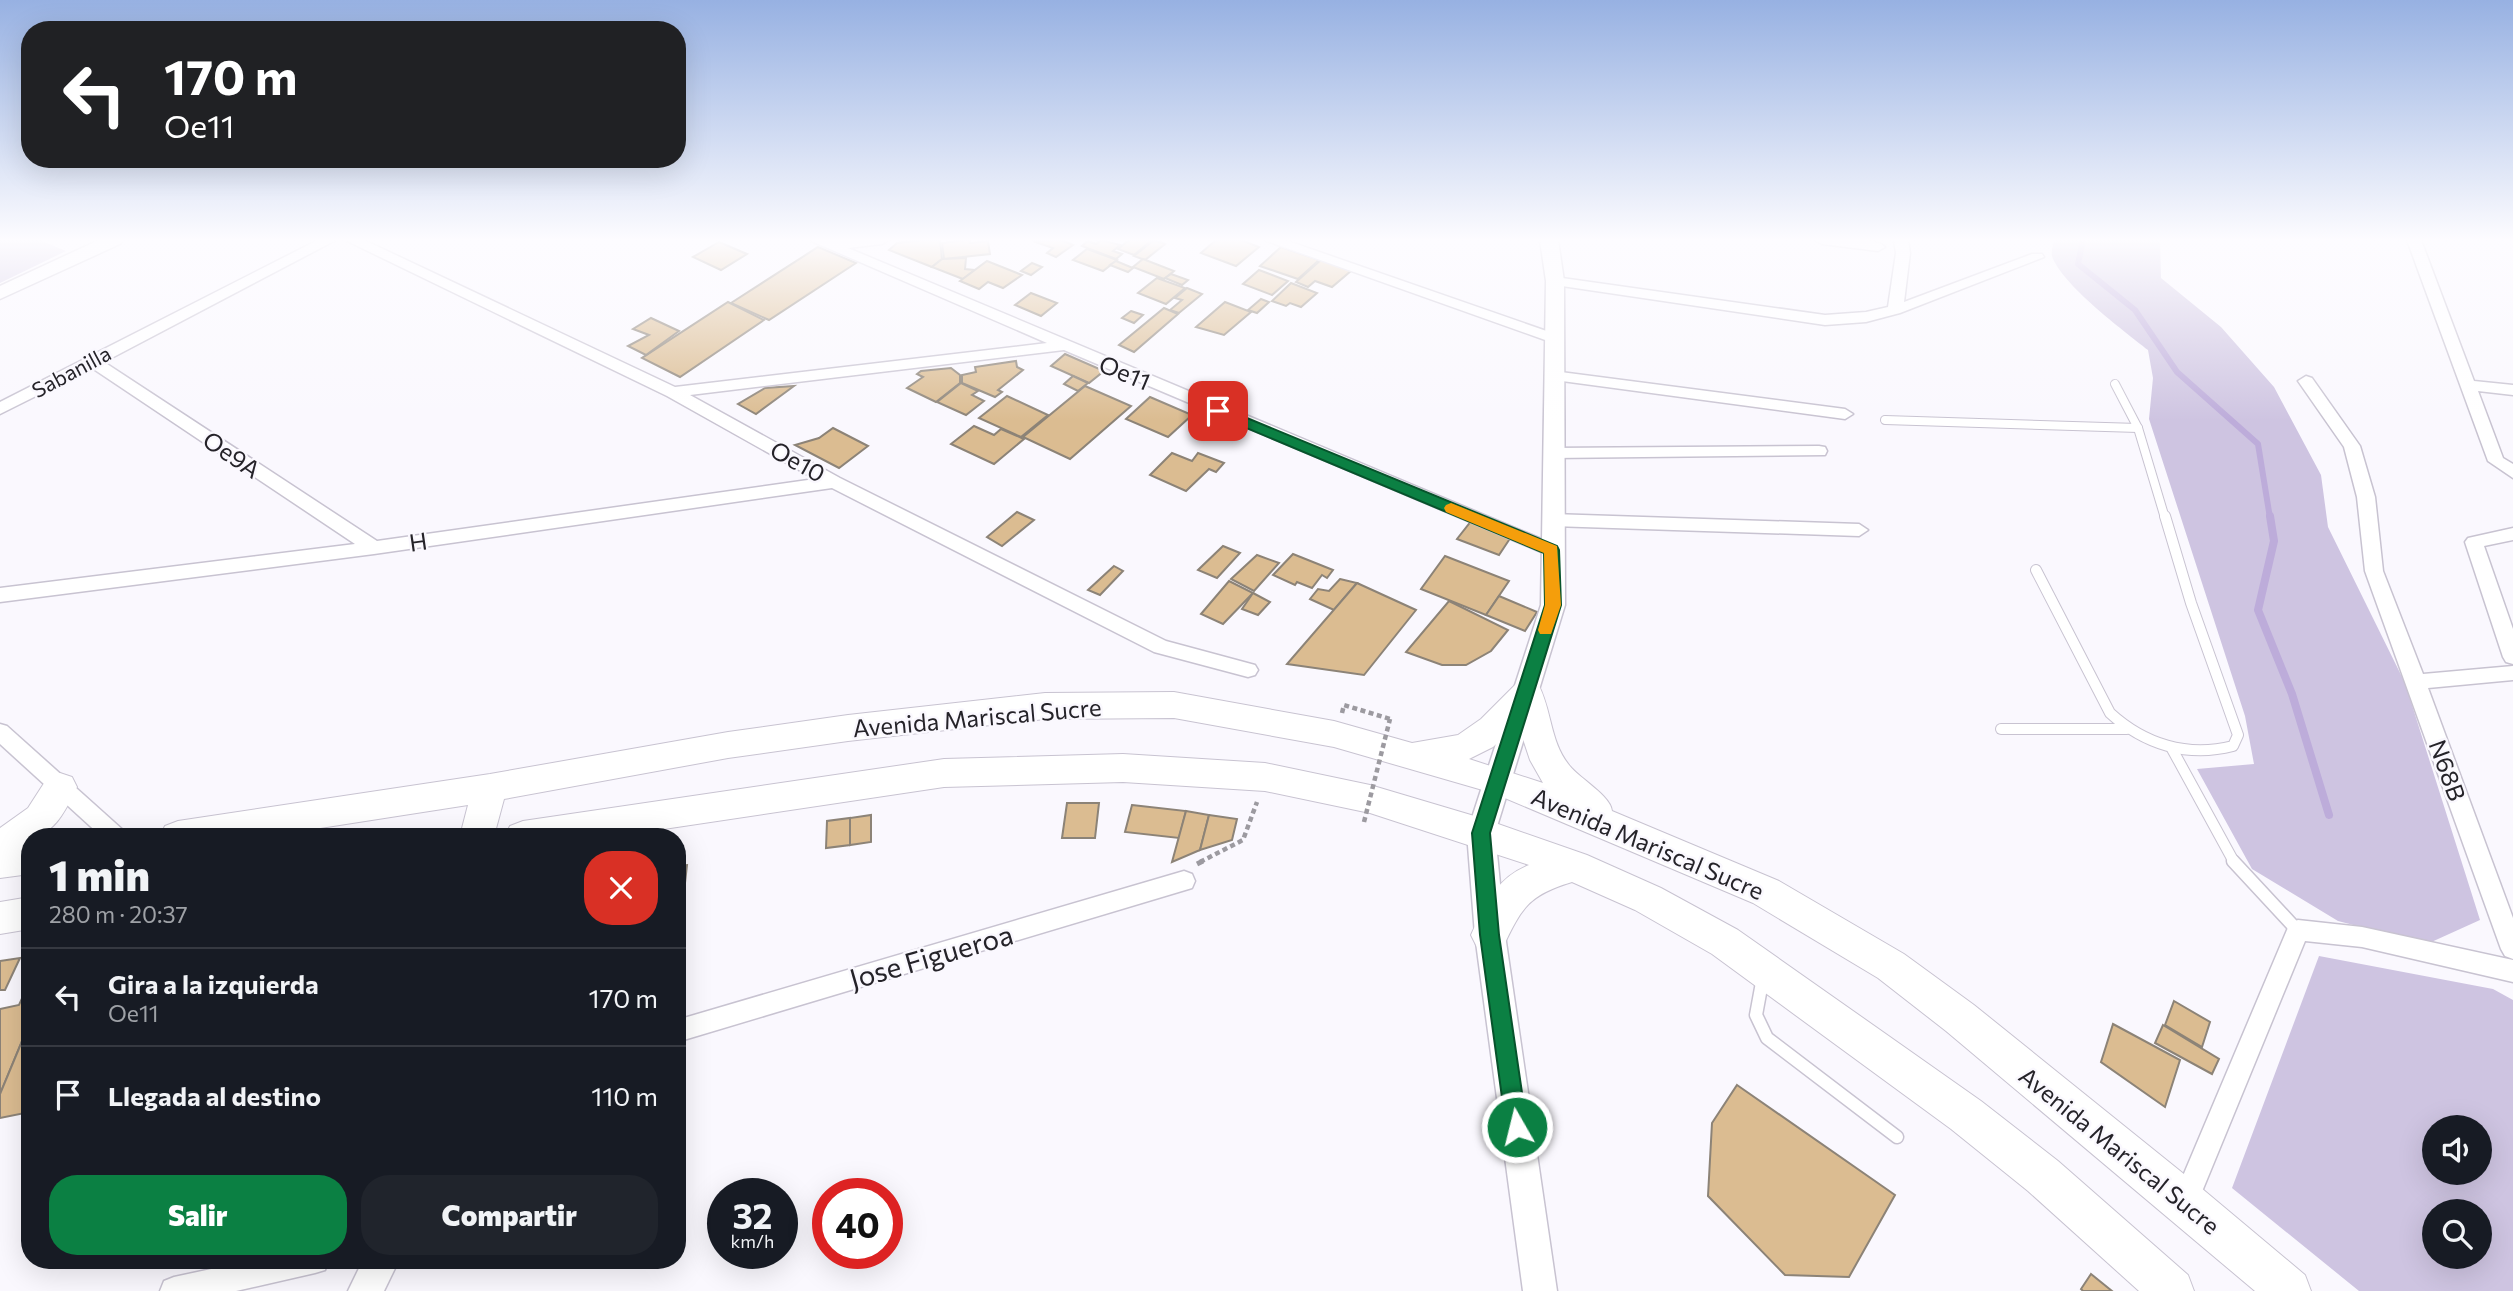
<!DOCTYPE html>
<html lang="es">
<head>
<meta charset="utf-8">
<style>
  :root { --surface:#171b24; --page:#20242c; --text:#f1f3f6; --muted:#9ea1a6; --line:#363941; --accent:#0b8043 }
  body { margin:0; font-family:Commissioner,sans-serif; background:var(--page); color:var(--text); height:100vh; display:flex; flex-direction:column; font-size:26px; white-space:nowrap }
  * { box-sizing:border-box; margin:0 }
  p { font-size:23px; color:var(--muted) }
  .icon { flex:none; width:38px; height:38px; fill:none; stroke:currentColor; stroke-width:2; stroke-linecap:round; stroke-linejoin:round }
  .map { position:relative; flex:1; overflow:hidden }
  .panel { position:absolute; left:21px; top:828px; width:665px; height:441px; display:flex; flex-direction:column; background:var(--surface); border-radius:28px; box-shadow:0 7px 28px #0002 }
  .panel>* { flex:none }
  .banner { position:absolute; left:21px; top:21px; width:665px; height:147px; border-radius:28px; box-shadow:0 7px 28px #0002; background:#202124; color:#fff; overflow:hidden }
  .controls { position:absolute; left:2422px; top:1115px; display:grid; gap:14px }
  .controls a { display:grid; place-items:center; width:70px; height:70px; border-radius:50%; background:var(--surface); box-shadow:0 7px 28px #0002; font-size:35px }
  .speed { position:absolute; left:707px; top:1178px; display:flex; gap:14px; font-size:35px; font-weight:700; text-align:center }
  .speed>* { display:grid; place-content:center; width:91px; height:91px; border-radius:50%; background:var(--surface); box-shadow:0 7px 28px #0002; line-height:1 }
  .speed small { font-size:18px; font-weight:400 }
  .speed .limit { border:10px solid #d22; background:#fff; color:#111 }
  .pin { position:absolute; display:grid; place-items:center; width:60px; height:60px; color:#fff; margin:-30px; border-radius:14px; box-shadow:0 4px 10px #0006 }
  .me { position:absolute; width:77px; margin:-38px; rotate:352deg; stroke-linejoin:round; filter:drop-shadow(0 0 5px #0008) }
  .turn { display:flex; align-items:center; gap:24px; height:147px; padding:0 28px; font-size:32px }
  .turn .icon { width:91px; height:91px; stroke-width:2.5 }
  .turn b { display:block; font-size:49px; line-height:60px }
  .round { display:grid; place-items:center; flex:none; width:74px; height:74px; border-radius:28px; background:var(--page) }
  .overview { display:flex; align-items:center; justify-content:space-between; height:119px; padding:0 28px }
  h1 { font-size:42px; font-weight:800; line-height:52px }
  .button { display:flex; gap:14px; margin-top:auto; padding:14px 28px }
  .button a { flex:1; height:80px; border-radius:28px; background:var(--accent); color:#fff; font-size:28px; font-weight:800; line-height:80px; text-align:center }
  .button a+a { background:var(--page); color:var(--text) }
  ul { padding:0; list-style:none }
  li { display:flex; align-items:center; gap:21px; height:98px; padding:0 28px; border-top:2px solid var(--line) }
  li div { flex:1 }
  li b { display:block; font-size:26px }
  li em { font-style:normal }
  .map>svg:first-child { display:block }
</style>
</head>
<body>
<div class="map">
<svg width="2513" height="1291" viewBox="0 0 2513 1291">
  <rect width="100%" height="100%" fill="#faf8fe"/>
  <g fill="#cec4e1" fill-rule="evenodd">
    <path d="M0,240h39l27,11 -66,32z"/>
    <path d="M2054,240h106l1,38 60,49 53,60 47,88 7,52 77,156 75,237 -53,24 -89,-23 -86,-52 -55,-100 57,-5 -9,-48 -96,-297 4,-41 -5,-28c-24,-19 -87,-66 -96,-94 -1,-5 1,-10 2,-16z"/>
    <path d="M2319,956l174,33 20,11v291h-154l-127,-103zM2434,1127h46v45h-46zM2434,1211h46v45h-46z"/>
  </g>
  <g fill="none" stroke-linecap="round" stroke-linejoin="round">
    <path stroke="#bdacda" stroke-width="6" d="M2083,240l-5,24 57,46 42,62 81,72 12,74"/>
    <path stroke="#bdacda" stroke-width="8" d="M2270,516l4,25 -16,69 34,84 37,121"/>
  </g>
  <g fill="#dbbc91" stroke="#8c8377" stroke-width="2">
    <path d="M924,240h16l2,19 -10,8 -43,-17 8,-7z"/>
    <path d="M965,240h4l1,3 18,-2 2,13 -46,5 -2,-16z"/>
    <path d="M1061,240l12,5 -17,12 -9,-4 6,-5 -20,-7z"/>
    <path d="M1101,240l19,5 -7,6 9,3 -6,5 -34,-13 6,-5 8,3z"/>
    <path d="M1129,240h23l-18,15 -16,-6z"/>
    <path d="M1154,240l11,4 -20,16 -11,-4z"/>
    <path d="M1216,240h25l18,7 -23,19 -35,-13z"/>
    <path d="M719,242l28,12 -26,16 -28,-13z"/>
    <path d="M818,247l38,16 -87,57 -38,-17z"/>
    <path d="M1281,247l38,13 -21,19 -38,-13z"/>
    <path d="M1087,249l30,11 -14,11 -30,-11z"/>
    <path d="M966,258l-1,11 10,1 -12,9 -31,-12 10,-8z"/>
    <path d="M1143,259l31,12 -10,8 -31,-12z"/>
    <path d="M1322,259l30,11 -20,17 -17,-6 -7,6 -12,-5z"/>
    <path d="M987,261l35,14 -19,13 -15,-6 -9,7 -19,-8z"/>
    <path d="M1116,261l17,7 -5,4 -18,-7z"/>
    <path d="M1032,263l10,4 -11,8 -10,-4z"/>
    <path d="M1259,270l29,11 -16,14 -29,-11z"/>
    <path d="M1171,274l17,6 -6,5 -17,-7z"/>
    <path d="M1157,278l28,10 -19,16 -28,-11z"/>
    <path d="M1291,283l26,10 -16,14 -11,-4 -4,3 -14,-5z"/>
    <path d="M1187,288l15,6 -23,19 -9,-3 12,-10 -7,-2z"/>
    <path d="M1031,293l26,10 -16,13 -26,-11z"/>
    <path d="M1261,299l8,3 -12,11 -9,-3z"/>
    <path d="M728,302l36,18 -84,57 -38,-19z"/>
    <path d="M1225,302l26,10 -27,23 -28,-8z"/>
    <path d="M1164,308l14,6 -44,38 -15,-7z"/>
    <path d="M1131,311l12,4 -9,8 -12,-5z"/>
    <path d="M651,318l28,13 -33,24 -18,-9 21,-11 -16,-6z"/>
    <path d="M1065,354l39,17 -15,12 -38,-17z"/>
    <path d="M1016,361l1,6 6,3 -25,20 4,2 -7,5 -33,-14v-8l14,-3 -1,-5z"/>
    <path d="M951,368l9,7v8l-24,19 -29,-14 16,-11 -6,-3 4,-3z"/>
    <path d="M1073,376l15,7 -10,8 -14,-7z"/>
    <path d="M961,383l17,8 -6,4 12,6 -18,14 -29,-13z"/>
    <path d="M794,386l-38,28 -18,-10 27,-16z"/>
    <path d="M1085,386l46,20 -61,53 -47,-22z"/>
    <path d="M1007,396l41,19 -27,22 -42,-19z"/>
    <path d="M1150,397l42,18 -24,22 -42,-18z"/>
    <path d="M974,426l20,9 7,-6 23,10 -30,25 -43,-20z"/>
    <path d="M833,428l35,18 -29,22 -44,-23 24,-7z"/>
    <path d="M1172,453l20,8 6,-8 26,10 -8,9 -7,-3 -23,22 -36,-16z"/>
    <path d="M1017,512l17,8 -32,26 -15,-9z"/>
    <path d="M1472,520l39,17 -12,18 -42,-16z"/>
    <path d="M1223,546l17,7 -23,25 -19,-8z"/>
    <path d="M1293,554l40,16 -6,8 -5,-3 -10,13 -15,-6 -2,3 -22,-10z"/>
    <path d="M1257,555l22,8 -25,28 -23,-12z"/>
    <path d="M1445,556l64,25 -23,34 -65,-26z"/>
    <path d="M1114,566l9,5 -23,24 -12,-5z"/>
    <path d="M1340,579l17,4 -23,27 -24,-11 8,-10 11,2z"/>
    <path d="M1229,581l24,12 -30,31 -22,-10z"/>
    <path d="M1357,583l59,27 -52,65 -77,-11z"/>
    <path d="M1253,593l17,9 -12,13 -16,-6z"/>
    <path d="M1499,596l38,16 -12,19 -39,-16z"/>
    <path d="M1449,601l59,29 -17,21 -25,14h-24l-36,-13z"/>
    <path d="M1067,803h32l-4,35h-33z"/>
    <path d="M1132,805l54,6 -7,27 -54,-6z"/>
    <path d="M1186,811l23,4 -9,35 -28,12z"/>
    <path d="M871,815v27l-21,3v-27z"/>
    <path d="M1209,815l28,4 -5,21 -32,10z"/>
    <path d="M850,818v27l-24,3 1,-27z"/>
    <path d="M687,865l-8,72h-2v-71z"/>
    <path d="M20,958l-15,32h-5v-29z"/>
    <path d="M30,981v41l-30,72v-85l19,-4z"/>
    <path d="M2174,1001l36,21 -8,25 -37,-22z"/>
    <path d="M30,1022v90l-30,6v-24z"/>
    <path d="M2113,1024l67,36 -15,47 -64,-45z"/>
    <path d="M2163,1025l56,34 -7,15 -57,-31z"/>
    <path d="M1737,1085l158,110 -46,82 -64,-2 -77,-79 4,-73z"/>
    <path d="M2091,1274l21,17h-29l-2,-2z"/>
  </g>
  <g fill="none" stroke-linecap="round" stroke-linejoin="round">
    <g stroke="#c8c3d1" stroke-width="10">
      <g id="service-far2">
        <path d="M2115,384l23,44 27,90"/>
        <path d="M1885,420l253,8"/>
      </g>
    </g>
    <g stroke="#c8c3d1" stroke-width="12">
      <g id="service-far1">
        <path d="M2036,570l74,143c34,31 77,45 123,33l5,-11 -47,-132 -26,-87"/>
        <path d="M2001,729h126"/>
        <path d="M2171,747l63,115"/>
      </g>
    </g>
    <g stroke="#c8c3d1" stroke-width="15">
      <g id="service">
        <path d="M2233,861l64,69"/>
        <path d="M1763,977l-7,38 11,23 130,99"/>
      </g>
    </g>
    <g stroke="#c8c3d1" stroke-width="3">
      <g id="minor">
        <path d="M318,240h18l-232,122 273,179 438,-62 -148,-83 -322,-156h19l311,147 372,-44 -238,-103h80l-7,4 -34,4 710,298 3,4 -3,4h-12l-482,-204 -374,45 150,83 326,163 89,24 3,5 -3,5 -7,2 -94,-25 -322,-164 -458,66 -374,48v-14l355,-44 -263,-176 -92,46v-12z"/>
        <path d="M1264,240h21l273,95 3,3 -3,3h-10z"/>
        <path d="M1815,240c19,0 55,-6 70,7l-7,4 -56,-7z"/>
        <path d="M1894,240h14l2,13 -6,49 128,-48h10l2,3 -144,56 -34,9 -41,3 -270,-40 -7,-4 7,-4 270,38 41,-3 22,-5 8,-54z"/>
        <path d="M2407,240h14l53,141 39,4v10l-35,-4 25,67 10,6v14l-25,-17z"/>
        <path d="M1553,371l292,38 8,5 -8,5 -298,-40 -2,-3 2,-3z"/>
        <path d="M2306,376l6,2 48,68 15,51 8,74 40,103 90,-8v14l-85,8 85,230v41l-8,-3 -4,-7 -136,-378 -8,-74 -13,-50 -46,-66z"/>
        <path d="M1819,446l6,1 2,4 -2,4 -273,3 -8,-5 8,-5z"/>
        <path d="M1552,514l307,10 9,6 -9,6 -307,-10 -9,-6z"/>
        <path d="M2513,528v12l-29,6 29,83v35l-7,-2 -3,-5 -38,-115 3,-4z"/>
        <path d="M0,724l7,2 116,104 3,6h-25l-101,-92z"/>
        <path d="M1184,871l8,3 3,7 -3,7 -515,154v-22z"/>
        <path d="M2298,920l64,7 151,33v22l-151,-35 -57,-6 -111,270 -9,4 -9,-4 -4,-9 115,-272 3,-7z"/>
        <path d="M253,1260h75l-3,10 -10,3 -79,18h-76l4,-10 10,-4z"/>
      </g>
    </g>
    <g stroke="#c8c3d1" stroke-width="3">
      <g id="tertiary">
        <path d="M99,240h24l-3,4 -120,55v-13z"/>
        <path d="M1540,240h18l6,41 1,324 -70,228 10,102 52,356h-34l-48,-356 -8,-102 74,-228 5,-324z"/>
        <path d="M363,1260h36l-15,31h-36z"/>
      </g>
    </g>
    <g stroke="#c8c3d1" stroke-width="2">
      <g id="primary">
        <path d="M1527,681l11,3c14,26 12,58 31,81 11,14 42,31 43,46l167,70 125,73 70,51 226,182 105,88 6,16h-56l-309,-260 -68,-53 -125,-75 -260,-110 -159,-46 -160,-29 -129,1 -197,22 -120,17 -224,41 -10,37h-34l8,-31 -199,31h-109l5,-10 13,-5 312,-47 238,-42 120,-17 197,-22 129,-1 160,29 78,22 46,-8 23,-16 35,-35zM1518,724l12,36 13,23 -74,-24 24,-12z"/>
        <path d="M1123,754l142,9 105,22 111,33 106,37 74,33 77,42 243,171 77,60 130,114 6,16h-55l-111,-100 -77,-62 -239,-175 -77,-44 -63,-28c-43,13 -50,25 -69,65l-13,5 -13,-5 -6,-12c14,-30 25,-57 58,-70l-159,-52 -105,-22 -142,-9 -179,5 -327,49h-112l5,-10 13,-5 421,-62z"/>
        <path d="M60,773l12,4 5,10c-10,20 -22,49 -47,49v38l-30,4v-50l28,-20 20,-31z"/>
        <path d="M30,897v32l-30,5v-32z"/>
      </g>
    </g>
    <g stroke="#9c9aa0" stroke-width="4.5" stroke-dasharray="5 3.5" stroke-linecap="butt">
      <path d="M1342,713l2,-8 46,14"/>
      <path d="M1200,862l43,-22 14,-38"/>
    </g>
    <path stroke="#9c9aa0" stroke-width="5" stroke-dasharray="7 4.5" stroke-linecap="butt" d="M1197,864l6,-3"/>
    <use href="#service-far2" stroke="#fff" stroke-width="8"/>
    <use href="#service-far1" stroke="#fff" stroke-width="10"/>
    <use href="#service" stroke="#fff" stroke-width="12"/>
    <use href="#minor" fill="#fff" fill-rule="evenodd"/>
    <use href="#tertiary" fill="#fff" fill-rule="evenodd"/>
    <use href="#primary" fill="#fff" fill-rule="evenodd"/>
    <path stroke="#9c9aa0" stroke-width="4.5" stroke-dasharray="5 3.5" stroke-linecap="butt" d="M1364,822l26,-103"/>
  </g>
  <linearGradient id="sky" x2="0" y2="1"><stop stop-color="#97b1e2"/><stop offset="0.57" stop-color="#fdfcff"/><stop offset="1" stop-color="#fdfcff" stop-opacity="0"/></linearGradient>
  <rect width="2513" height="421" fill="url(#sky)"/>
  <path fill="#0b8043" stroke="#07532c" stroke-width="2" d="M1218,406l339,140 2,4 2,55 -71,228 9,102 28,192 -3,7 -7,3 -8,-3 -3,-7 -26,-192 -8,-102 73,-228 -1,-52 -331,-139 -2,-3z"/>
  <path fill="#f59e0b" d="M1451,503l106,43 4,59 -10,29h-11l-2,-4 7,-25 -1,-52 -98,-41 -2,-4 2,-3z"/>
  <g text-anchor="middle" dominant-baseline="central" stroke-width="5" stroke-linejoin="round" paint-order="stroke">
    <g font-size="21" fill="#252329" stroke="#faf8fe">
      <text transform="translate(71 371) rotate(-28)">Sabanilla</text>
    </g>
    <g font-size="24" fill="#252329" stroke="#faf8fe">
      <text transform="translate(1125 372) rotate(23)">Oe11</text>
      <text transform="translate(232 454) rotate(34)">Oe9A</text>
      <text transform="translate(798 461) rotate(29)">Oe10</text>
      <text transform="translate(418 541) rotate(-8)">H</text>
      <text transform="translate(977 717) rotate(-5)">Avenida Mariscal Sucre</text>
      <text transform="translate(2448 770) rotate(70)">N68B</text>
      <text transform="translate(1648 843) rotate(23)">Avenida Mariscal Sucre</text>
      <text transform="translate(2120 1150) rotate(39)">Avenida Mariscal Sucre</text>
    </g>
    <g font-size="28" fill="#252329" stroke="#faf8fe">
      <text transform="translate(931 956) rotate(-16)">Jose Figueroa</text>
    </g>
  </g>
</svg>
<div class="controls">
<a><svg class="icon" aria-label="sound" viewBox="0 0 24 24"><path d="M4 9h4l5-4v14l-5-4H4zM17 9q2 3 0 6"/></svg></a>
<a><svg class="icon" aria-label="search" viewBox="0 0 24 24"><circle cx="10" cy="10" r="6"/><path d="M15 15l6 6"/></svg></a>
</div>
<div class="speed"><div>32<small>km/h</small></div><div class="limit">40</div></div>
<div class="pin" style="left:1218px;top:411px;background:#d93025"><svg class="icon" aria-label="arrive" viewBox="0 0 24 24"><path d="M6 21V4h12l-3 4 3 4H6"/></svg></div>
<svg class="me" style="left:1517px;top:1127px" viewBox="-20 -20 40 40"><circle r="17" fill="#0b8043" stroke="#fff" stroke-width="3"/><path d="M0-11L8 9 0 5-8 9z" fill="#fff"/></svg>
<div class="banner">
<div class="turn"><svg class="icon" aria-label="left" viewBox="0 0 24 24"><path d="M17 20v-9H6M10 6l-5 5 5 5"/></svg><div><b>170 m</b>Oe11</div></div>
</div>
<section class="panel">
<div class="overview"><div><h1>1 min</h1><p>280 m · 20:37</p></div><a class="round" style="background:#d93025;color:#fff"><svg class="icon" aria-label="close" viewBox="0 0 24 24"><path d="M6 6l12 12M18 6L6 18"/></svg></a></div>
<ul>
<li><svg class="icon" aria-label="left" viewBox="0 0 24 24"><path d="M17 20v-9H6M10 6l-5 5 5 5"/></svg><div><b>Gira a la izquierda</b><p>Oe11</p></div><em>170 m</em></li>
<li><svg class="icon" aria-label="arrive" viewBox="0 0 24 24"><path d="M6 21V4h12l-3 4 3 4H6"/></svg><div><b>Llegada al destino</b></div><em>110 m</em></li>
</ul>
<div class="button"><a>Salir</a><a>Compartir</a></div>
</section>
</div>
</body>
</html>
